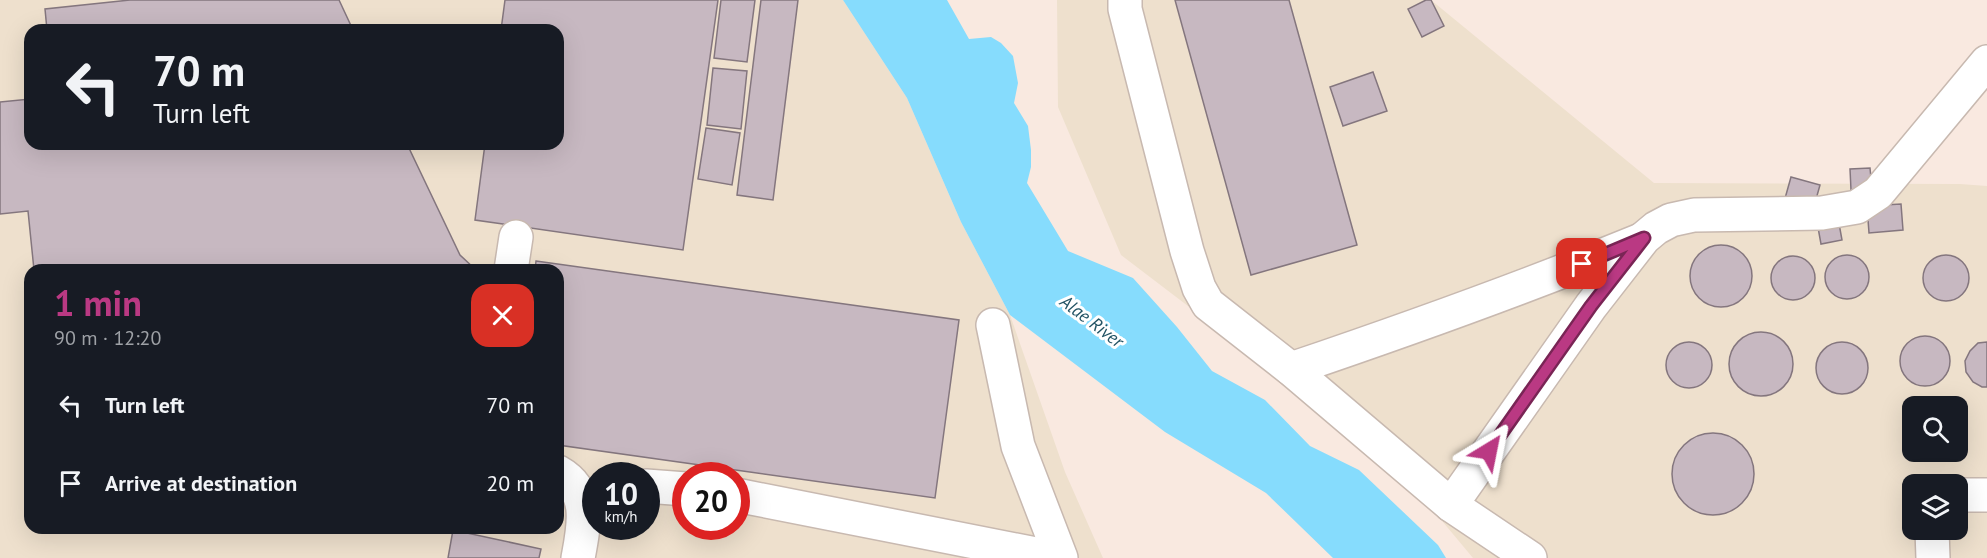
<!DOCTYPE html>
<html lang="en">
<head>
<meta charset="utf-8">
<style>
  :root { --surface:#171b24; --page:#242831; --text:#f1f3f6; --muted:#9ea1a6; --accent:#ba3983 }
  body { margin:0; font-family:"PT Sans",sans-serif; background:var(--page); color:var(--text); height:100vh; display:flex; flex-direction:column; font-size:22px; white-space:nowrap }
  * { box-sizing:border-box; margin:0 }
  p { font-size:20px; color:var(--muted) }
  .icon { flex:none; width:33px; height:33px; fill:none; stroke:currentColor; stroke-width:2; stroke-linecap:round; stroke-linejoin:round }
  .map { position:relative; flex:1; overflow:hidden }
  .side { position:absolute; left:24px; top:264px; width:540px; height:270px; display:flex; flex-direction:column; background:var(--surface); border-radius:18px; box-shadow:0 6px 24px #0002 }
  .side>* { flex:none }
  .guide { position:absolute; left:24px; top:24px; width:540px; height:126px; border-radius:18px; box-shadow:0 6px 24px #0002; background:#171b24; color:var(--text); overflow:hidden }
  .fabs { position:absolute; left:1902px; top:396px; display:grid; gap:12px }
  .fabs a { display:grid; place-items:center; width:66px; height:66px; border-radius:12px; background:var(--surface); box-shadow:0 6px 24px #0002; font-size:30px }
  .speed { position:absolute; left:582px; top:462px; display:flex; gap:12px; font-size:30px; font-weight:700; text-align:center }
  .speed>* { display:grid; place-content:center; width:78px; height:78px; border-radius:50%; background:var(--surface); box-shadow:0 6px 24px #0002; line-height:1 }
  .speed small { font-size:15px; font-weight:400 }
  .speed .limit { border:9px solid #d22; background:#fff; color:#111 }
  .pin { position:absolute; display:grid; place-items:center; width:51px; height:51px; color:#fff; margin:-26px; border-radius:12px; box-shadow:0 3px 9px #0006 }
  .me { position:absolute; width:66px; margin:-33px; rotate:35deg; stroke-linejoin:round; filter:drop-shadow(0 0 4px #0008) }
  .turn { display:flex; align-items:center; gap:21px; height:126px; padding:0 30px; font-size:27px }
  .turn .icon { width:78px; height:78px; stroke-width:2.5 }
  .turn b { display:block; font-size:42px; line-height:51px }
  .round { display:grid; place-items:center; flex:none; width:63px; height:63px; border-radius:18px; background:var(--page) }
  .headline { display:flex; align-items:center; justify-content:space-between; height:102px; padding:0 30px }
  h1 { font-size:36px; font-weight:700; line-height:45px; color:var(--accent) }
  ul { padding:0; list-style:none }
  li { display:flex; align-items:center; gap:18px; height:78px; padding:0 30px }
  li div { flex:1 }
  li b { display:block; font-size:22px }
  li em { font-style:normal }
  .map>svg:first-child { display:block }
</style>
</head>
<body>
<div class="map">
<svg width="1987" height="558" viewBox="0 0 1987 558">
  <rect width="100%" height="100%" fill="#f9e9e0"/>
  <g fill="#eee0cd" fill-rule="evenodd">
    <path d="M0,0h843l64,98 54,124 49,93 55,157 38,86h-1103zM30,30h528v114h-528zM30,270h528v258h-528zM596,476h50v50h-50zM686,476h50v50h-50z"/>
    <path d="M1057,0h374l223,183 306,1 27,2v372h-514l-51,-61 -137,-117 -164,-125 -63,-148zM1912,406h46v46h-46zM1912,484h46v46h-46z"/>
  </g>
  <path fill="#86dcfd" d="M843,0h104l22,39 22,-2 10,6 12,13 5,27 -4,20 14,23 3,24v17l-4,16 41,68 65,27 44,49 35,44 53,29 45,46 49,24 79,75 8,13h-113l-67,-65 -101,-61 -155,-117 -49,-93 -54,-124z"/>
  <g fill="#c7b8c1" stroke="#84767e" stroke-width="1.5">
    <path d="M130,0h209l14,30h-306l-2,-21z"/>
    <path d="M505,0h213l-35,250 -208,-30 10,-76h73v-114h-57z"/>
    <path d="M721,0h34l-8,62 -33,-4z"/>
    <path d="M761,0h37l-25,200 -36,-5z"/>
    <path d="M1175,0h114l68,245 -106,30z"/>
    <path d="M1426,0h5l13,26 -22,11 -14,-28z"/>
    <path d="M713,68l34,3 -6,58 -34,-4z"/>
    <path d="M1373,72l14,39 -44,15 -13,-39z"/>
    <path d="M30,99v45h377l53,111 16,15h-442l-6,-59 -28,3v-112z"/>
    <path d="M706,128l34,5 -8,52 -34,-6z"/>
    <path d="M1870,168l2,21 -21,1 -1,-21z"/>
    <path d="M1791,177l29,8 -7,25 -29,-8z"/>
    <path d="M1901,204l2,26 -34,3 -2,-27z"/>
    <path d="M1838,218l4,22 -21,4 -4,-22z"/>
    <circle cx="1721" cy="276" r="31"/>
    <circle cx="1847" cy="277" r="22"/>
    <circle cx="1946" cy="278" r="23"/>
    <circle cx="1793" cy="278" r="22"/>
    <path d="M536,261l423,59 -24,178 -377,-53v-175h-23z"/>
    <circle cx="1761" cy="364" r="32"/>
    <circle cx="1925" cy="361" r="25"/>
    <path d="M1987,342v45h-5l-9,-5 -7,-10 -1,-11 5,-10 8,-8z"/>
    <circle cx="1689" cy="365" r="23"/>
    <circle cx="1842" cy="368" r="26"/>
    <circle cx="1713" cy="474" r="41"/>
    <path d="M453,530l88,19 -2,9h-91z"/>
  </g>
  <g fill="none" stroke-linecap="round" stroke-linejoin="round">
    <g stroke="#c8b9b0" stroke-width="36">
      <g id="minor">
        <path d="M1125,0v9l62,242 12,37 9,16 83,65 160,136 79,53"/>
        <path d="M511,270l5,-33"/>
        <path d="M993,325l25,121 43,112"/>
        <path d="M1291,369c118,-40 235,-82 350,-129"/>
        <path d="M558,472c34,19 26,54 20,86"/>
        <path d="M646,486l40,3"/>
        <path d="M736,495l320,63"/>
        <path d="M1958,495h29"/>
        <path d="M1451,505l140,-199 53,-68 12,-10 15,-8 23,-5 128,-2 35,-6 21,-14 109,-131"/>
        <path d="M1932,530l1,28"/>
      </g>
    </g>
    <use href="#minor" stroke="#fff" stroke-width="33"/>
  </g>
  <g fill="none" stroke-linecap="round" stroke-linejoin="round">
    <g stroke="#792555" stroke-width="15">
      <path id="route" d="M1489,451l102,-145 53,-68 -62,26"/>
    </g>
    <use href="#route" stroke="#ba3983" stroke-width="10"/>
  </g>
  <g text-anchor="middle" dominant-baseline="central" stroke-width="6" stroke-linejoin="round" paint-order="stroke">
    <g font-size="18" font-style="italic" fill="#235465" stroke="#fff">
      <text transform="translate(1092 321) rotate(37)">Alae River</text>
    </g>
  </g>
</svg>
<div class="fabs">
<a><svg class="icon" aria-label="search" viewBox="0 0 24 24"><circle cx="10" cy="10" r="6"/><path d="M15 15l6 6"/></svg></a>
<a><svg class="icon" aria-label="layers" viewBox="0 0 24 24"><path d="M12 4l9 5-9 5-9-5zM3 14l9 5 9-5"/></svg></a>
</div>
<div class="speed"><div>10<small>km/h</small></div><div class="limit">20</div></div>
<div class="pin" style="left:1582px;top:264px;background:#d93025"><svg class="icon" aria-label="arrive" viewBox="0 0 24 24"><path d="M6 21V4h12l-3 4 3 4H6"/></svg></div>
<svg class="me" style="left:1489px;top:451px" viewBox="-20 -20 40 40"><path d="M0-17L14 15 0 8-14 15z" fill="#ba3983" stroke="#fff" stroke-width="4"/></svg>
<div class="guide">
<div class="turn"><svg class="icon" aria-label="left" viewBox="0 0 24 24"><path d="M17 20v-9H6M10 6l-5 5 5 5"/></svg><div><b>70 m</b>Turn left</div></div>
</div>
<section class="side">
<div class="headline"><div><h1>1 min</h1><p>90 m · 12:20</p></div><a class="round" style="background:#d93025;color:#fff"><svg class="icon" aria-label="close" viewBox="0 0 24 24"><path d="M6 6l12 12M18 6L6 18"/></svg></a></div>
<ul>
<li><svg class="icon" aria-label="left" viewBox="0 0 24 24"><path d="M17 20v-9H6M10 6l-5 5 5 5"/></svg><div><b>Turn left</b></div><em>70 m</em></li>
<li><svg class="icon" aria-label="arrive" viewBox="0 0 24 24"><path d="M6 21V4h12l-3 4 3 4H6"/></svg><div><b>Arrive at destination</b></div><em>20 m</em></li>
</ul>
</section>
</div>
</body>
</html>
